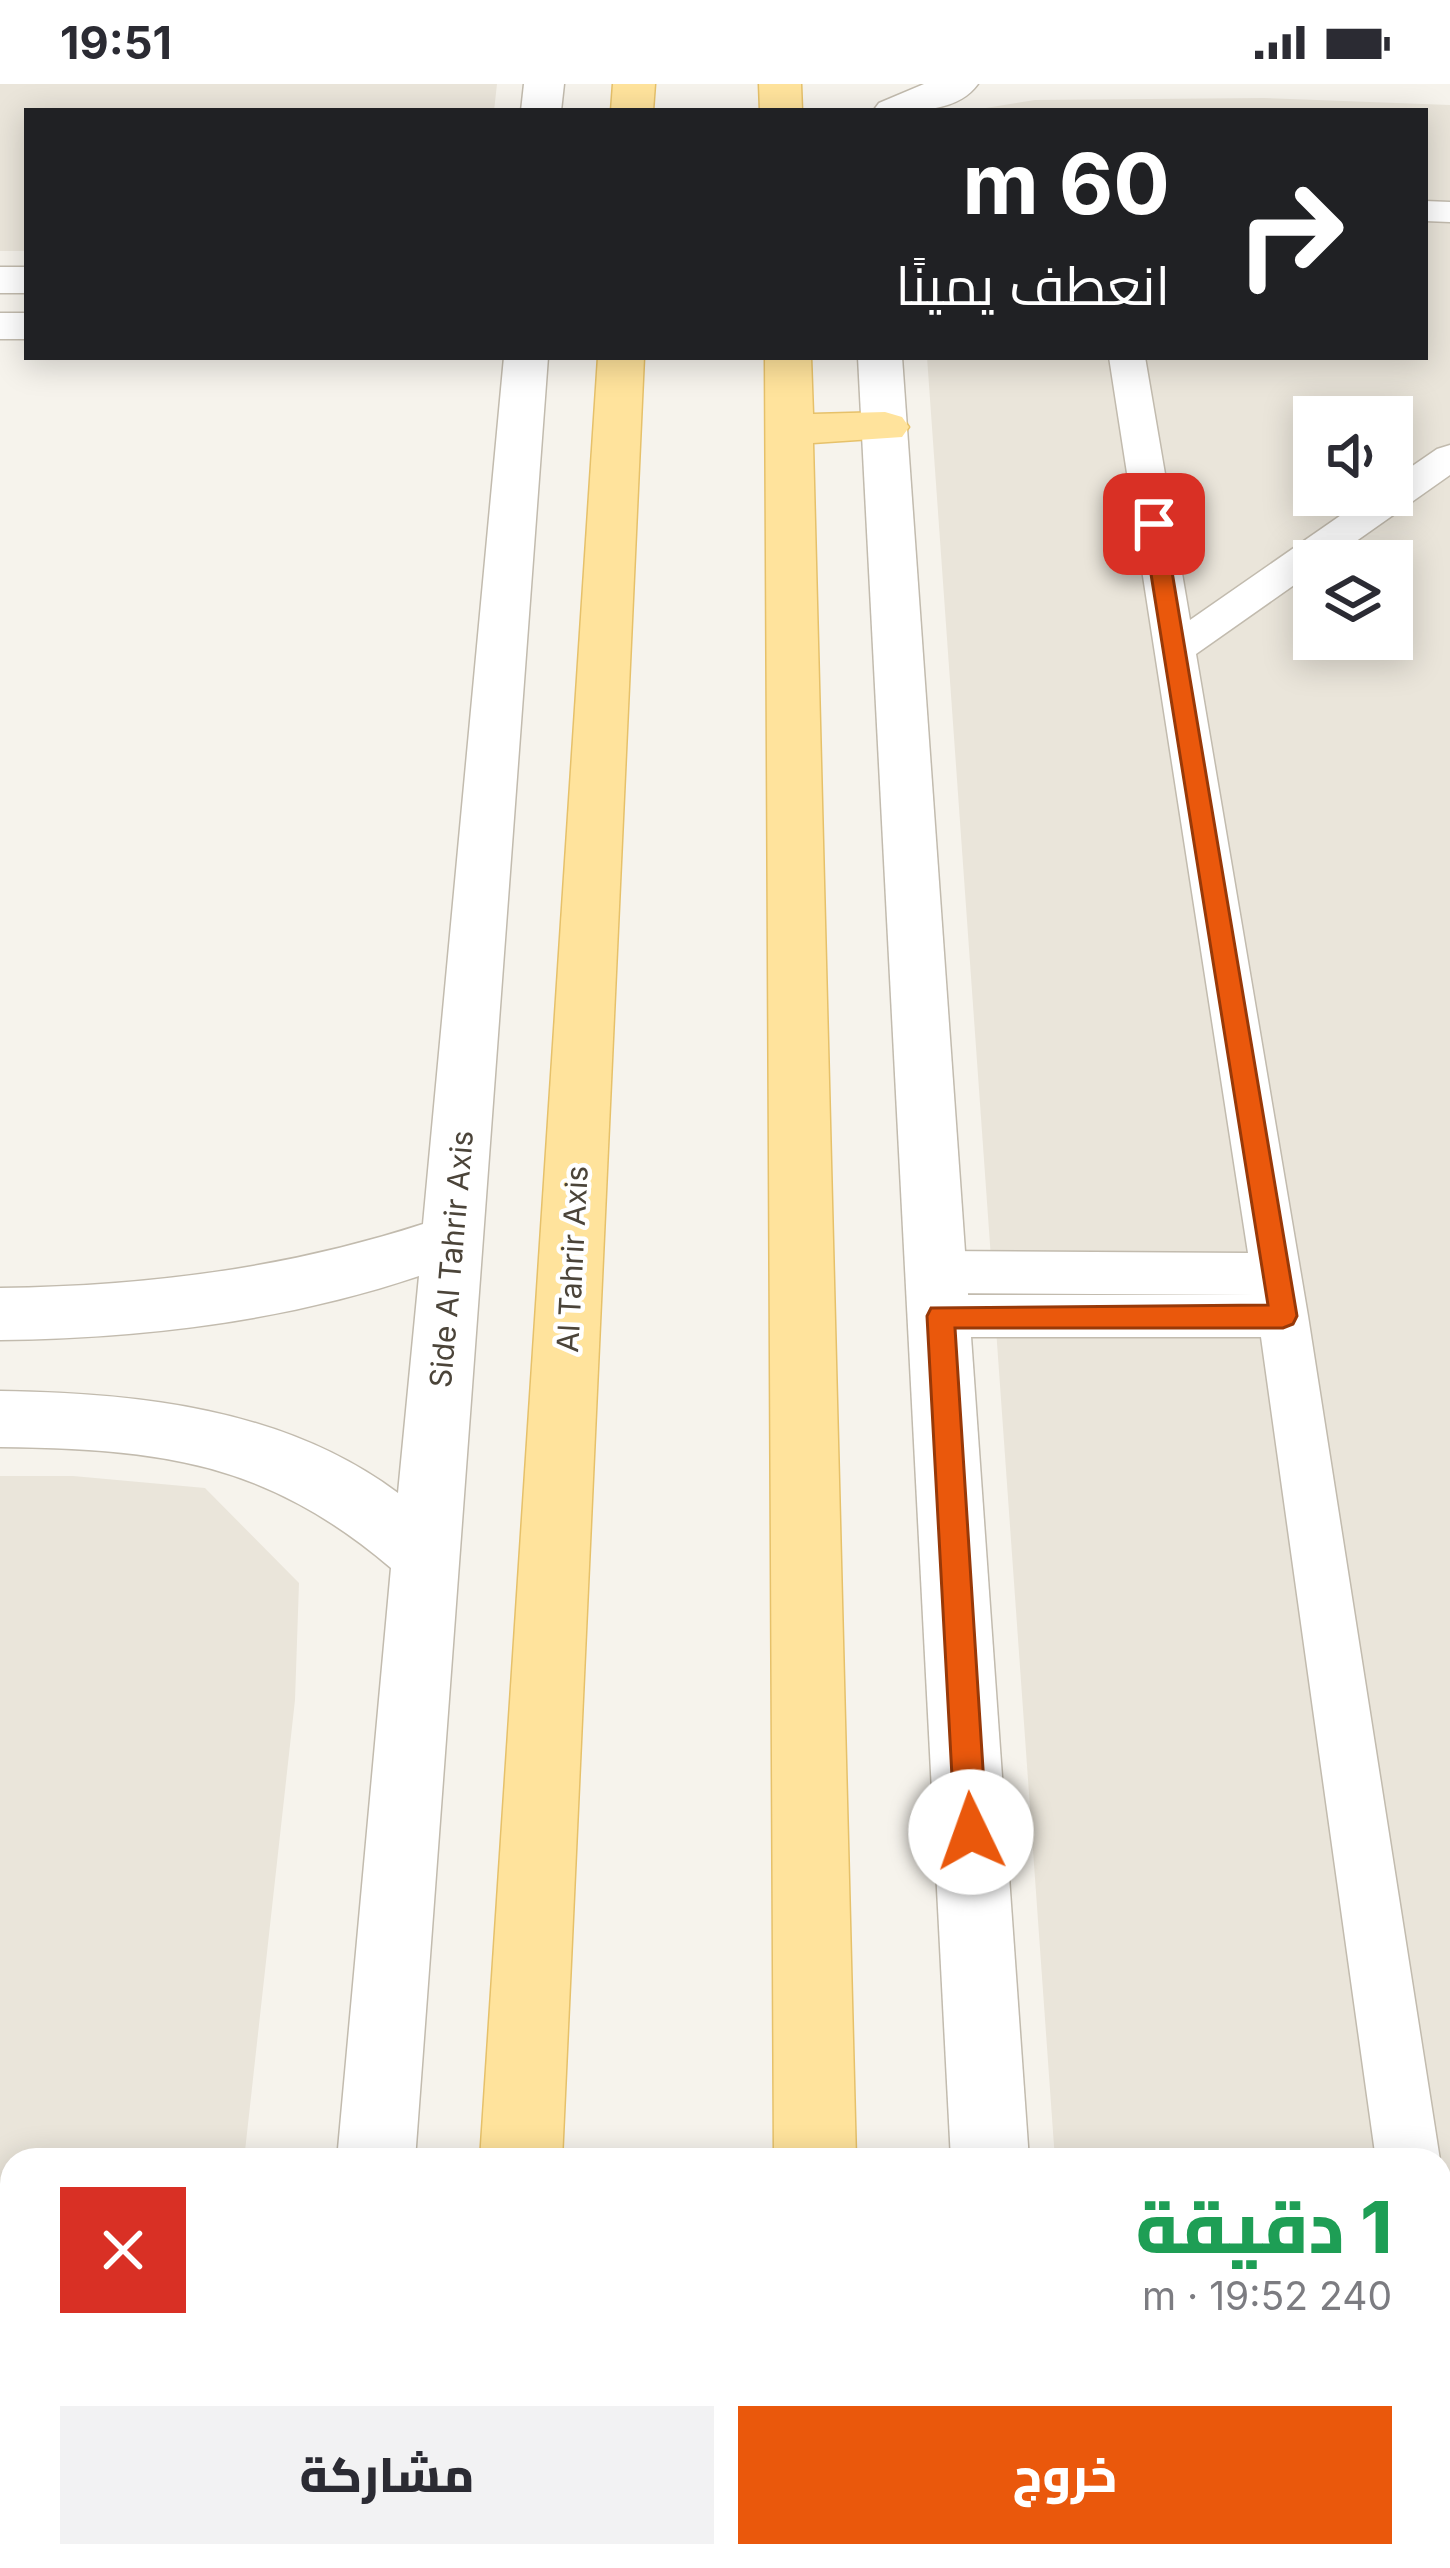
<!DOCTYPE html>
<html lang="ar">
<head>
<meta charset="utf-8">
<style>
  :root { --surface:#fff; --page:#f2f2f3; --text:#2b2b33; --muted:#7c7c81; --accent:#ea580c }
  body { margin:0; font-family:Inter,Cairo,sans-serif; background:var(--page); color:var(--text); direction:rtl; height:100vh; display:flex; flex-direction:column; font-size:45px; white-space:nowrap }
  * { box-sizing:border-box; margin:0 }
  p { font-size:39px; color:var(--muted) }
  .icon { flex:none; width:66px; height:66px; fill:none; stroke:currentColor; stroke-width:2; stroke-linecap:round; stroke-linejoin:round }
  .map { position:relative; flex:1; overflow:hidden; direction:ltr }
  .sheet { position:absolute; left:0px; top:2064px; width:1452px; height:420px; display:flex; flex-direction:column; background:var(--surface); border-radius:36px 36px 0 0; box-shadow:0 6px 30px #0003; direction:rtl }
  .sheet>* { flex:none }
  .top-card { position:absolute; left:24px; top:24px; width:1404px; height:252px; border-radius:0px; box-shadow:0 6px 30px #0003; direction:rtl; background:#202124; color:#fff; overflow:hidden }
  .controls { position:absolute; left:1293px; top:312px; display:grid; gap:24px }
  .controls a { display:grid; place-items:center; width:120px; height:120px; border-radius:0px; background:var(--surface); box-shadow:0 6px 30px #0003; font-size:60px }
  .pin { position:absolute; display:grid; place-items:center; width:102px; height:102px; color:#fff; margin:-51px; border-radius:24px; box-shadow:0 6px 18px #0006 }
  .me { position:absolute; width:132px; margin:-66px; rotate:357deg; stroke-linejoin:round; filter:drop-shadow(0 0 9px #0008) }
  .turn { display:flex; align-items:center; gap:42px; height:252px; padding:0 60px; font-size:54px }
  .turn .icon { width:156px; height:156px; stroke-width:2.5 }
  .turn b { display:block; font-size:84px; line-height:102px }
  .round { display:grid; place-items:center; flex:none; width:126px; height:126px; border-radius:0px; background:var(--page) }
  .overview { display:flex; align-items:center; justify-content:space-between; height:204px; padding:0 60px }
  h1 { font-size:72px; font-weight:800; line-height:90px; color:#1e9e55 }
  .button { display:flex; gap:24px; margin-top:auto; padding:24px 60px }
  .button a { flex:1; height:138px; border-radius:0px; background:var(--accent); color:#fff; font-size:48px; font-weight:800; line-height:138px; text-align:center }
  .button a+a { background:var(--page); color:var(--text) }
  .status { display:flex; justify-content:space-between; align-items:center; height:84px; padding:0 60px; background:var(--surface); direction:ltr }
  .status svg { height:33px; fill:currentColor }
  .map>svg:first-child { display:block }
</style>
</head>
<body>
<div class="status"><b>19:51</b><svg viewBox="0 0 49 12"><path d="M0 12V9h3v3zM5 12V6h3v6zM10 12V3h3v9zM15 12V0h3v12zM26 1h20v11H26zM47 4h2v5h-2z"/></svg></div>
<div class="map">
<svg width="1450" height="2484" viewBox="0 0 1450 2484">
  <rect width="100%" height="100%" fill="#f6f3ec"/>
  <g fill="#eae5da" fill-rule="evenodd">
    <path d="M0,0h497l-3,27h-467v140h-27z"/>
    <path d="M1264,14l186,7v2463h-366l-1,-12h357v-396h-385l-128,-1803h498v-246h-458l68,-11zM1314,333h78v78h-78zM1314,477h78v78h-78z"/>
    <path d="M0,1392h73l132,12 94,95 -4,117 -51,460h-232v396h188l-1,12h-199z"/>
  </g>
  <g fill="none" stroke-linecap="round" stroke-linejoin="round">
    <g stroke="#c2bbae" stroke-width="3">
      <g id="minor">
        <path d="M1425,117l25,1v20l-25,-1z"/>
        <path d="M1109,273h36l45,263 180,-125h22v-15l45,-31 13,-4v30l-122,86h-14v10l-118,83 112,662 132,844h-64l-115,-823h-320l-18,-6 -7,-15 7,-15 18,-6h313l-316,-2 -18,-6 -7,-15 7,-15 18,-6 310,2z"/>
        <path d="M1440,2260l10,5 -3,109 -7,-3z"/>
        <path d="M1144,2472h70l1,12h-70z"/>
      </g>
    </g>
    <g stroke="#c2bbae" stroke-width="3">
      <g id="tertiary">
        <path d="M524,0h40l-3,27h-40z"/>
        <path d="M924,0h54c-22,31 -72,27 -105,27l6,-8z"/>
        <rect x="0" y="183" width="27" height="26"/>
        <rect x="0" y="229" width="27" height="26"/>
        <path d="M504,273h44l-133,1803h-78l54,-592c-126,-107 -231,-119 -391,-121v-56c138,2 284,17 398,102l21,-217c-137,46 -276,62 -419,64v-52c145,-2 285,-19 423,-64z"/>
        <path d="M858,273h44l127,1803h-78z"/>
        <path d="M302,2472h86l-1,12h-86z"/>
        <rect x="970" y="2472" width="86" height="12"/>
      </g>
    </g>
    <g stroke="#e6c16a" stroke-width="3">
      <g id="primary">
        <path d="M613,0h42l-2,27h-42z"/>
        <path d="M759,0h42l1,27h-42z"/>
        <path d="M598,273h46l-82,1803h-82z"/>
        <path d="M765,273h46l2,57 72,-2 17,5 7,10 -7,10 -89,6 43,1717h-82z"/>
        <rect x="454" y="2472" width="90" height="12"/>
        <rect x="776" y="2472" width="90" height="12"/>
      </g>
    </g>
    <use href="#minor" fill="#fff" fill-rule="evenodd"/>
    <use href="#tertiary" fill="#fff" fill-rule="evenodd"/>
    <use href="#primary" fill="#ffe39c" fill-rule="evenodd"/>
  </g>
  <path fill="#ea580c" stroke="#983908" stroke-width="3" d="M1154,434l10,6 133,792 -4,8 -10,4h-328l32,504 -5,11 -11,4 -11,-4 -5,-11 -28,-516 4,-8 337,-3 -125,-781z"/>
  <g text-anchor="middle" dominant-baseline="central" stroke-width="9" stroke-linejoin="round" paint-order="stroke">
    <g font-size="30" fill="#4b4439" stroke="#fff">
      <text transform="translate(451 1175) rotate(-85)">Side Al Tahrir Axis</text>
      <text transform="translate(572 1175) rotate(-87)">Al Tahrir Axis</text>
    </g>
  </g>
</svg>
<div class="controls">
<a><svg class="icon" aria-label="sound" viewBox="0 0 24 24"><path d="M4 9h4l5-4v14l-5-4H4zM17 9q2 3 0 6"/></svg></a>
<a><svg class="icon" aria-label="layers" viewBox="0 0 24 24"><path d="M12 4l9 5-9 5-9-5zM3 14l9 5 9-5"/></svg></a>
</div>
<div class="pin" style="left:1154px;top:440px;background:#d93025"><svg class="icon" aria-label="arrive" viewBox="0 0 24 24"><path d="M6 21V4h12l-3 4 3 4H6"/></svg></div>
<svg class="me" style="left:971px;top:1748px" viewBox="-20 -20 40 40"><circle r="19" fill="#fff"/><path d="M0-13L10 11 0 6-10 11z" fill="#ea580c"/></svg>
<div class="top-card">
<div class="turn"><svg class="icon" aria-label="right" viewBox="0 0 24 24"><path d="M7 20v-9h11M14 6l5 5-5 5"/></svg><div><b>60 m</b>انعطف يمينًا</div></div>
</div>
<section class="sheet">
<div class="overview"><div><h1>1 دقيقة</h1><p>240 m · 19:52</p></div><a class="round" style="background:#d93025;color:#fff"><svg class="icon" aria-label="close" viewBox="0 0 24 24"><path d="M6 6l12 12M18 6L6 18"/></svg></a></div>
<div class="button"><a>خروج</a><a>مشاركة</a></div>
</section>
</div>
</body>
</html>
